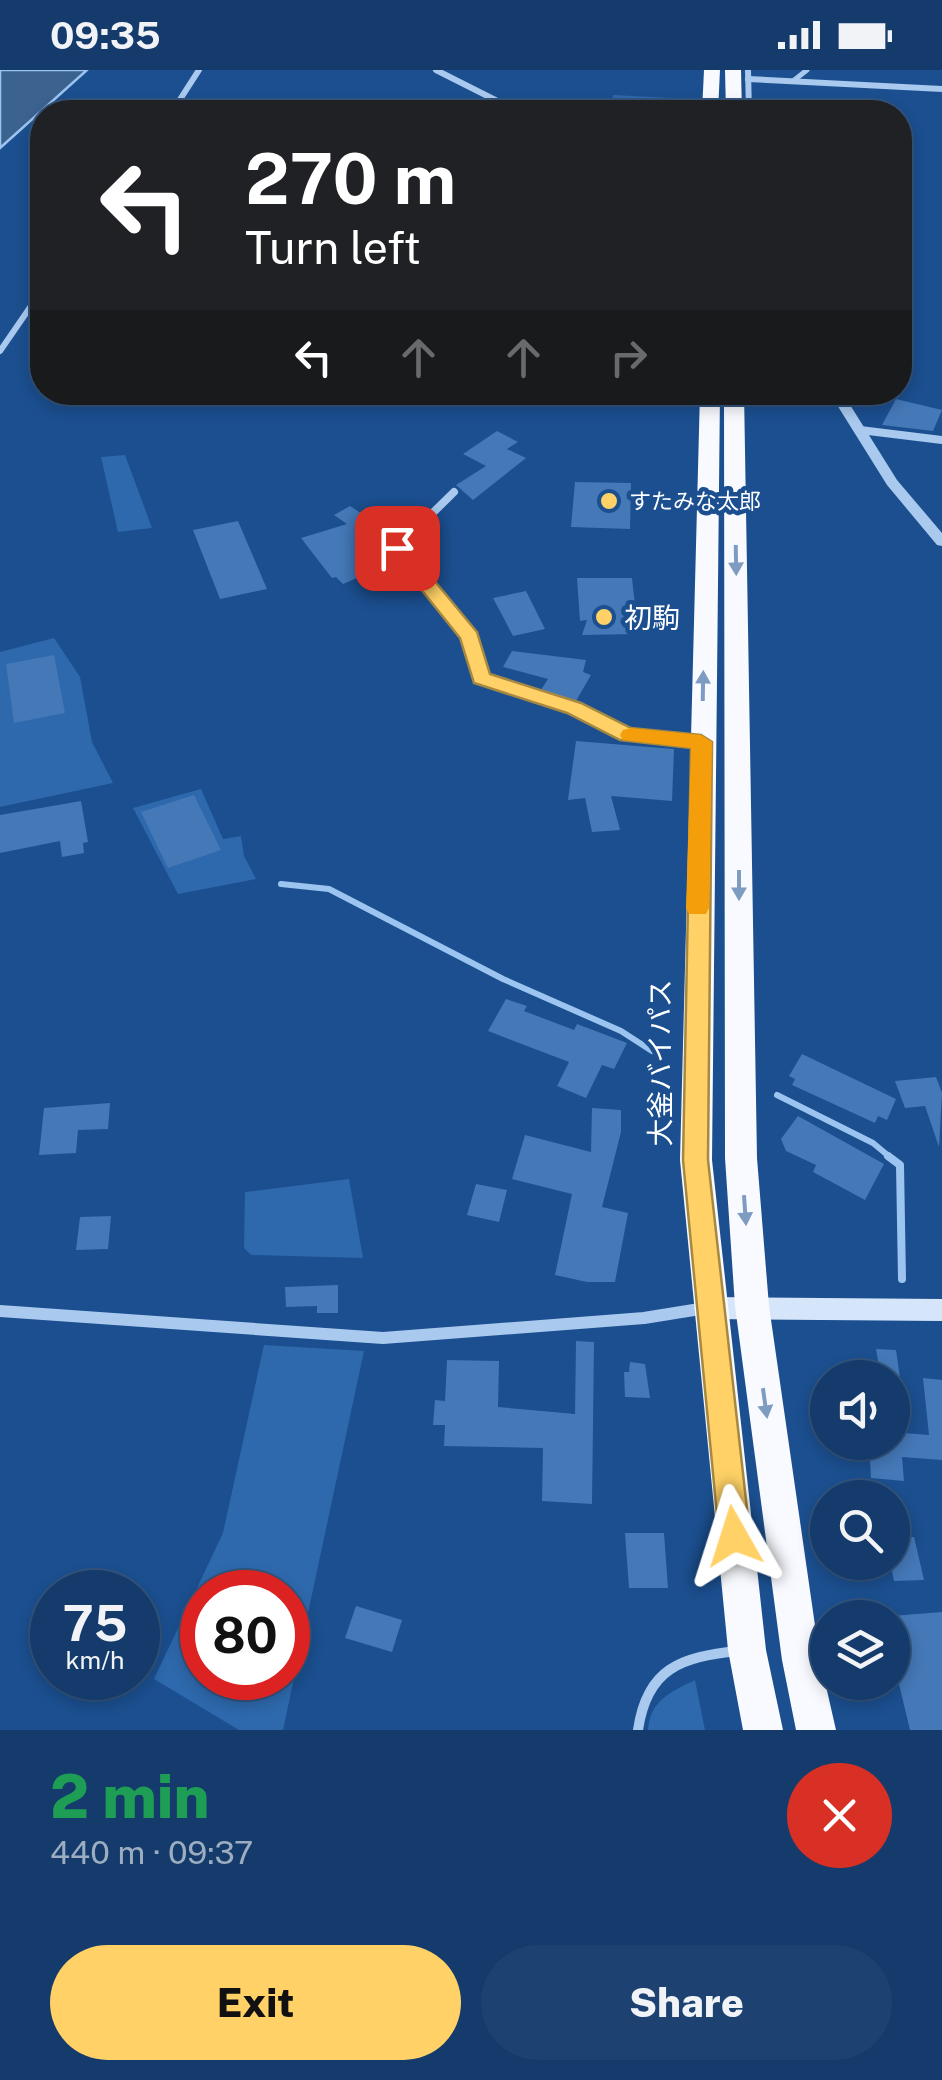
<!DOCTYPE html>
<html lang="en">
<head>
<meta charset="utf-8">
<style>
  :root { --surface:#143b6b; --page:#1d4271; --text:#f1f3f6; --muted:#9dadc1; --line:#33557e; --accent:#ffd166 }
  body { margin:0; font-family:"Public Sans","Noto Sans JP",sans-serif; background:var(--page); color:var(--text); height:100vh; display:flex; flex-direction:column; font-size:38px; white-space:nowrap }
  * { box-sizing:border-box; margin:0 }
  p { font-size:32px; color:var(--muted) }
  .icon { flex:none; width:55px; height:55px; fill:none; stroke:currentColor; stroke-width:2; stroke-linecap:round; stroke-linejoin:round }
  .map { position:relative; height:1660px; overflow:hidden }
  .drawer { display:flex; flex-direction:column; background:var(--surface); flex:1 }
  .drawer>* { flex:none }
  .top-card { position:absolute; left:30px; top:30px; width:882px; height:305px; border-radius:40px; box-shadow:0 5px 15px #0003,0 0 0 2px var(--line); background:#202124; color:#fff; overflow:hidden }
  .controls { position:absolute; left:810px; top:1290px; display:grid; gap:20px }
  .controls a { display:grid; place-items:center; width:100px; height:100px; border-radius:50%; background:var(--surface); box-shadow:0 5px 15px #0003,0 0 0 2px var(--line); font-size:50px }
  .speed { position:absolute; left:30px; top:1500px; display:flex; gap:20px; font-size:50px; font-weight:700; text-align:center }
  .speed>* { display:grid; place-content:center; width:130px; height:130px; border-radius:50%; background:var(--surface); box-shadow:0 5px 15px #0003,0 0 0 2px var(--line); line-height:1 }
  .speed small { font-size:25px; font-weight:400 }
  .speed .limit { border:15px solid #d22; background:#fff; color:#111 }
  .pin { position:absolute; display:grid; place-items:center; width:85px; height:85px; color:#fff; margin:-42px; border-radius:20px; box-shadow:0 5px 15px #0006 }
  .me { position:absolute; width:110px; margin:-55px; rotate:354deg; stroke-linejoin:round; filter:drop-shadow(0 0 8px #0008) }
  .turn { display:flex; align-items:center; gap:35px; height:210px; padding:0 50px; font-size:45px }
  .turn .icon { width:130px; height:130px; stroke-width:2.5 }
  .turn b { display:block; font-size:70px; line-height:85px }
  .lanes { display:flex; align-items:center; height:95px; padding:0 50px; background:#0003; justify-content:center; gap:50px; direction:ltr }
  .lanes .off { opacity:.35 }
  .round { display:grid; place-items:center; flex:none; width:105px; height:105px; border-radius:52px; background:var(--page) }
  .head { display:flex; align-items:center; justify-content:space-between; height:170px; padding:0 50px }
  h1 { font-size:60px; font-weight:800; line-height:75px; color:#1e9e55 }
  .cta { display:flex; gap:20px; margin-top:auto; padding:20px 50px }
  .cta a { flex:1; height:115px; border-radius:60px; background:var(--accent); color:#111; font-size:40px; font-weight:800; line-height:115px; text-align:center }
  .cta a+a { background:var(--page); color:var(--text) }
  .status { display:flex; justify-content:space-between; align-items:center; height:70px; padding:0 50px; background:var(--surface); direction:ltr }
  .status svg { height:28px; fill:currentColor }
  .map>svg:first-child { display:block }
</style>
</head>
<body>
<div class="status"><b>09:35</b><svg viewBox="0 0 49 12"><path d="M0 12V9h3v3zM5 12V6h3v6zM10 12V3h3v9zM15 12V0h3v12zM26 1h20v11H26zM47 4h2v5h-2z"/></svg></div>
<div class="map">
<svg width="942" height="1660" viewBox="0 0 942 1660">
  <rect width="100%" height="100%" fill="#1b4f8f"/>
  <g fill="#2e69ad" fill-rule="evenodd">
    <path d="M613,25l80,4 -1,13h-81z"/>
    <path d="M125,385l27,73 -34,4 -17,-75z"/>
    <path d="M54,568l26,39 12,65 21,41 -113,24v-155z"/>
    <path d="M201,719l22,50 18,-3 3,20 12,23 -78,15 -45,-86z"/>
    <path d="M349,1109l14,79 -112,-3 -7,-7 1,-56z"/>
    <path d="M264,1275l100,6 -81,379h-44l-85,-51 69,-146zM288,1522v86h-86v-86z"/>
    <path d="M695,1610l10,50h-57c2,-30 23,-38 47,-50z"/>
  </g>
  <path fill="#3c6290" stroke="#9cc4f0" stroke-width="2.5" d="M0,0h87l-87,78z"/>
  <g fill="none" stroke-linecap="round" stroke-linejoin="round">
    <g stroke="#9cc4f0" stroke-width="6">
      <path d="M281,814l48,5 174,90 118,52 31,20"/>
      <path d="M777,1025l96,48 18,15"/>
    </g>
    <path stroke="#9cc4f0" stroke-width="8" d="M888,1086l12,9 2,114"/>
  </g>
  <g fill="#4478b7">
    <path d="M896,329l46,11 -9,21 -51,-6z"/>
    <path d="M497,361l21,11 -11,7 19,9 -53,42 -17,-15 30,-19 -23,-12z"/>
    <path d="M575,412l56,1 -1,46 -59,-2z"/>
    <path d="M350,436l41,27 -33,22 10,11 -9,4 5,5 -21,9 -7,-7 -4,1 -31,-40 46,-14 -13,-9z"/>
    <path d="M238,451l29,68 -47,10 -27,-69z"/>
    <path d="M577,508h55l6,56 -56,1 5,-15 -7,1z"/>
    <path d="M526,521l19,38 -32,7 -20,-38z"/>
    <path d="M512,581l74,9 -3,12 8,3 -15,26 -35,-11 7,-11 -45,-12z"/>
    <path d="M54,585l11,58 -51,10 -8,-59z"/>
    <path d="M576,671l98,8 -2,52 -61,-5 9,34 -28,2 -7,-34 -17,2z"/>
    <path d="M194,725l27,55 -53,18 -27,-56z"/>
    <path d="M81,731l7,41 -5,1 1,10 -22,4 -2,-16 -60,12v-38z"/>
    <path d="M506,929l21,7 -3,5 50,19 3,-6 50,19 -13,26 -12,-4 -16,33 -29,-12 12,-24 -81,-31z"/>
    <path d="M802,984l94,45 -9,21 -9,-4 -3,7 -83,-38 3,-6 -6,-3z"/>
    <path d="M936,1007l6,16 -3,54 -14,-41 -20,2 -10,-27z"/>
    <path d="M110,1033l-2,26 -30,1 -2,23 -37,2 5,-47z"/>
    <path d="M592,1038l29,2v22l-19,75 26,6 -13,69h-28l-32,-7 17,-81 -60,-15 13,-44 66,17z"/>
    <path d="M798,1046l86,48 -19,36 -52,-28 3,-7 -30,-14 -5,-12z"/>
    <path d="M476,1114l31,6 -8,32 -32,-7z"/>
    <path d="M111,1146l-3,33 -32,1 4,-33z"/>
    <path d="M338,1215v28h-21v-7l-31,1 -1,-20z"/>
    <path d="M576,1271l18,1 -2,162 -50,-3 1,-53 -99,-2 1,-21h-12l2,-25 10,1 2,-41 52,1 -1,46 77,7z"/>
    <path d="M876,1279l20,1 4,28h-19z"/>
    <path d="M630,1292l15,2 5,34 -25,-1 -1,-25h5z"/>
    <path d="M923,1308l19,2v80l-40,-3 2,24 -33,-3 -2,-36h23v-10l37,3z"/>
    <path d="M625,1463h39l4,55h-39z"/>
    <path d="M914,1467l10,43 -30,1 -4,-19 2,-24z"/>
    <path d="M356,1536l46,14 -10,32 -47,-14z"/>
    <path d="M942,1542v118h-32l-18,-75v-39z"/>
  </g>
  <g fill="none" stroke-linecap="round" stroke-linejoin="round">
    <path stroke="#a9c9ee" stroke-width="5" d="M793,11l14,-11"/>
    <path stroke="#a9c9ee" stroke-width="10" d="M638,1660c9,-62 43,-73 100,-79"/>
    <g stroke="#a9c9ee" stroke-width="6">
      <path d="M436,0l83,42"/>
      <path d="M748,0l1,42"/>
      <path d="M748,9l194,10"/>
      <path d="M172,42l27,-42"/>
      <path d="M0,281l42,-61"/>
    </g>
    <g stroke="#a9c9ee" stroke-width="8">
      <path d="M860,360l82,10"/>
      <path d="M454,422l-57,56 73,88 11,42 89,29"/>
    </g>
    <path stroke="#a9c9ee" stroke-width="10" d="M562,634l66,31 72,7"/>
    <path stroke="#a9c9ee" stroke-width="12" d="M0,1241l383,27 261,-20 62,-10"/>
    <path fill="#a9c9ee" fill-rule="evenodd" d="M829,322h13l55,88 45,53v13l-5,-1 -50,-60z"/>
    <path fill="#d6e6fa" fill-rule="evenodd" d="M710,1227l232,2v22l-232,-2 -9,-3 -3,-8 3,-8z"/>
    <g fill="#f8faff" fill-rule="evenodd">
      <path d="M704,0h16l-2,42h-16z"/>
      <path d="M725,0h16l1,42h-16z"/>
      <path d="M700,322h20l-8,768 54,490 17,80h-40l-15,-80 -48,-490z"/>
      <path d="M724,322h20l13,766 12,148 51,354 16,70h-40l-14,-70 -47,-354 -10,-148z"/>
    </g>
  </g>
  <defs><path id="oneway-solid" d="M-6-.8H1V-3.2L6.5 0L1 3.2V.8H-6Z" transform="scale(2.5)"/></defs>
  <g fill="#7e9cc1">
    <use href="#oneway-solid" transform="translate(736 490) rotate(89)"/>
    <use href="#oneway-solid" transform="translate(703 616) rotate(-89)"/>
    <use href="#oneway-solid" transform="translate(739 815) rotate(90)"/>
    <use href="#oneway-solid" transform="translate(745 1140) rotate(86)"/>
    <use href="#oneway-solid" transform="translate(765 1333) rotate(82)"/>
  </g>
  <path fill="#ffd166" stroke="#a68842" stroke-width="2.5" d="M397,472l7,2 73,88 13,42 91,29 50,25 70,7 11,7 -4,418 42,376 -5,11 -11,4 -10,-4 -5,-11 -36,-376 8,-412 -71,-8 -53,-27 -93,-30 -14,-45 -72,-90z"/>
  <path fill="#f59e0b" d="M631,658l70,7 11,7 -3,166 -3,6h-17l-3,-6 5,-160 -68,-8 -3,-5 3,-5z"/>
  <g fill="#ffd166" stroke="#1b4f8f" stroke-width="4">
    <circle cx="609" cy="431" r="10"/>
    <circle cx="604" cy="547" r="10"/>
  </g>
  <g text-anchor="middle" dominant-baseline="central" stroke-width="9" stroke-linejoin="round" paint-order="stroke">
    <g font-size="22" fill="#fff" stroke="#1b4f8f" text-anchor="start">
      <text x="629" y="431">すたみな太郎</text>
    </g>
    <g font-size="28" fill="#fff" stroke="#1b4f8f" text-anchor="start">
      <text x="624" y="547">初駒</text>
    </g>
    <g font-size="28" fill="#fff" stroke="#1b4f8f">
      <text transform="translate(659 993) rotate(-90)">大釜バイパス</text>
    </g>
  </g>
</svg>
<div class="controls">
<a><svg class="icon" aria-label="sound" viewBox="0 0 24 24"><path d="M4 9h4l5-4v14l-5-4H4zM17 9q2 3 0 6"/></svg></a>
<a><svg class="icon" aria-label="search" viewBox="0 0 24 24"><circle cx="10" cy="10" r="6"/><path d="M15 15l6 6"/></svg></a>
<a><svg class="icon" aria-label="layers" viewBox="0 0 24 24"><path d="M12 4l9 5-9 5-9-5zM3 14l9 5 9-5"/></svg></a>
</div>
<div class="speed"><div>75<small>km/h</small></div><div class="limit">80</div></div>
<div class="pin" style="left:397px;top:478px;background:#d93025"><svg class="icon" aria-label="arrive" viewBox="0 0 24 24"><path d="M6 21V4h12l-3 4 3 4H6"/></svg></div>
<svg class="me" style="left:734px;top:1466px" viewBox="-20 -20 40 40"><path d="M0-17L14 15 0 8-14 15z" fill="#ffd166" stroke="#fff" stroke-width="4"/></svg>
<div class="top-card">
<div class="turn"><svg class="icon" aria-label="left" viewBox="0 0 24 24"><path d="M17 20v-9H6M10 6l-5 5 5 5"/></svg><div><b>270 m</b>Turn left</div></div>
<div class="lanes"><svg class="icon" aria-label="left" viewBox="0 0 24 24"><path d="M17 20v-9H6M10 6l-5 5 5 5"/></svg><svg class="icon off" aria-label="ahead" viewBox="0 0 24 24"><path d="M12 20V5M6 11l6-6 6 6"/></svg><svg class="icon off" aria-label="ahead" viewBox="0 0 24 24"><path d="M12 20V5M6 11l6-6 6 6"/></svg><svg class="icon off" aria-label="right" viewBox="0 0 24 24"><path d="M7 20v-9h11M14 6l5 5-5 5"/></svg></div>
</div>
</div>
<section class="drawer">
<div class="head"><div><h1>2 min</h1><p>440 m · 09:37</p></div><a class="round" style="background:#d93025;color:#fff"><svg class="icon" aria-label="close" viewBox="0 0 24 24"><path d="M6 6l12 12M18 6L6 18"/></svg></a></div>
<div class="cta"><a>Exit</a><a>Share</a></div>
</section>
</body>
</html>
